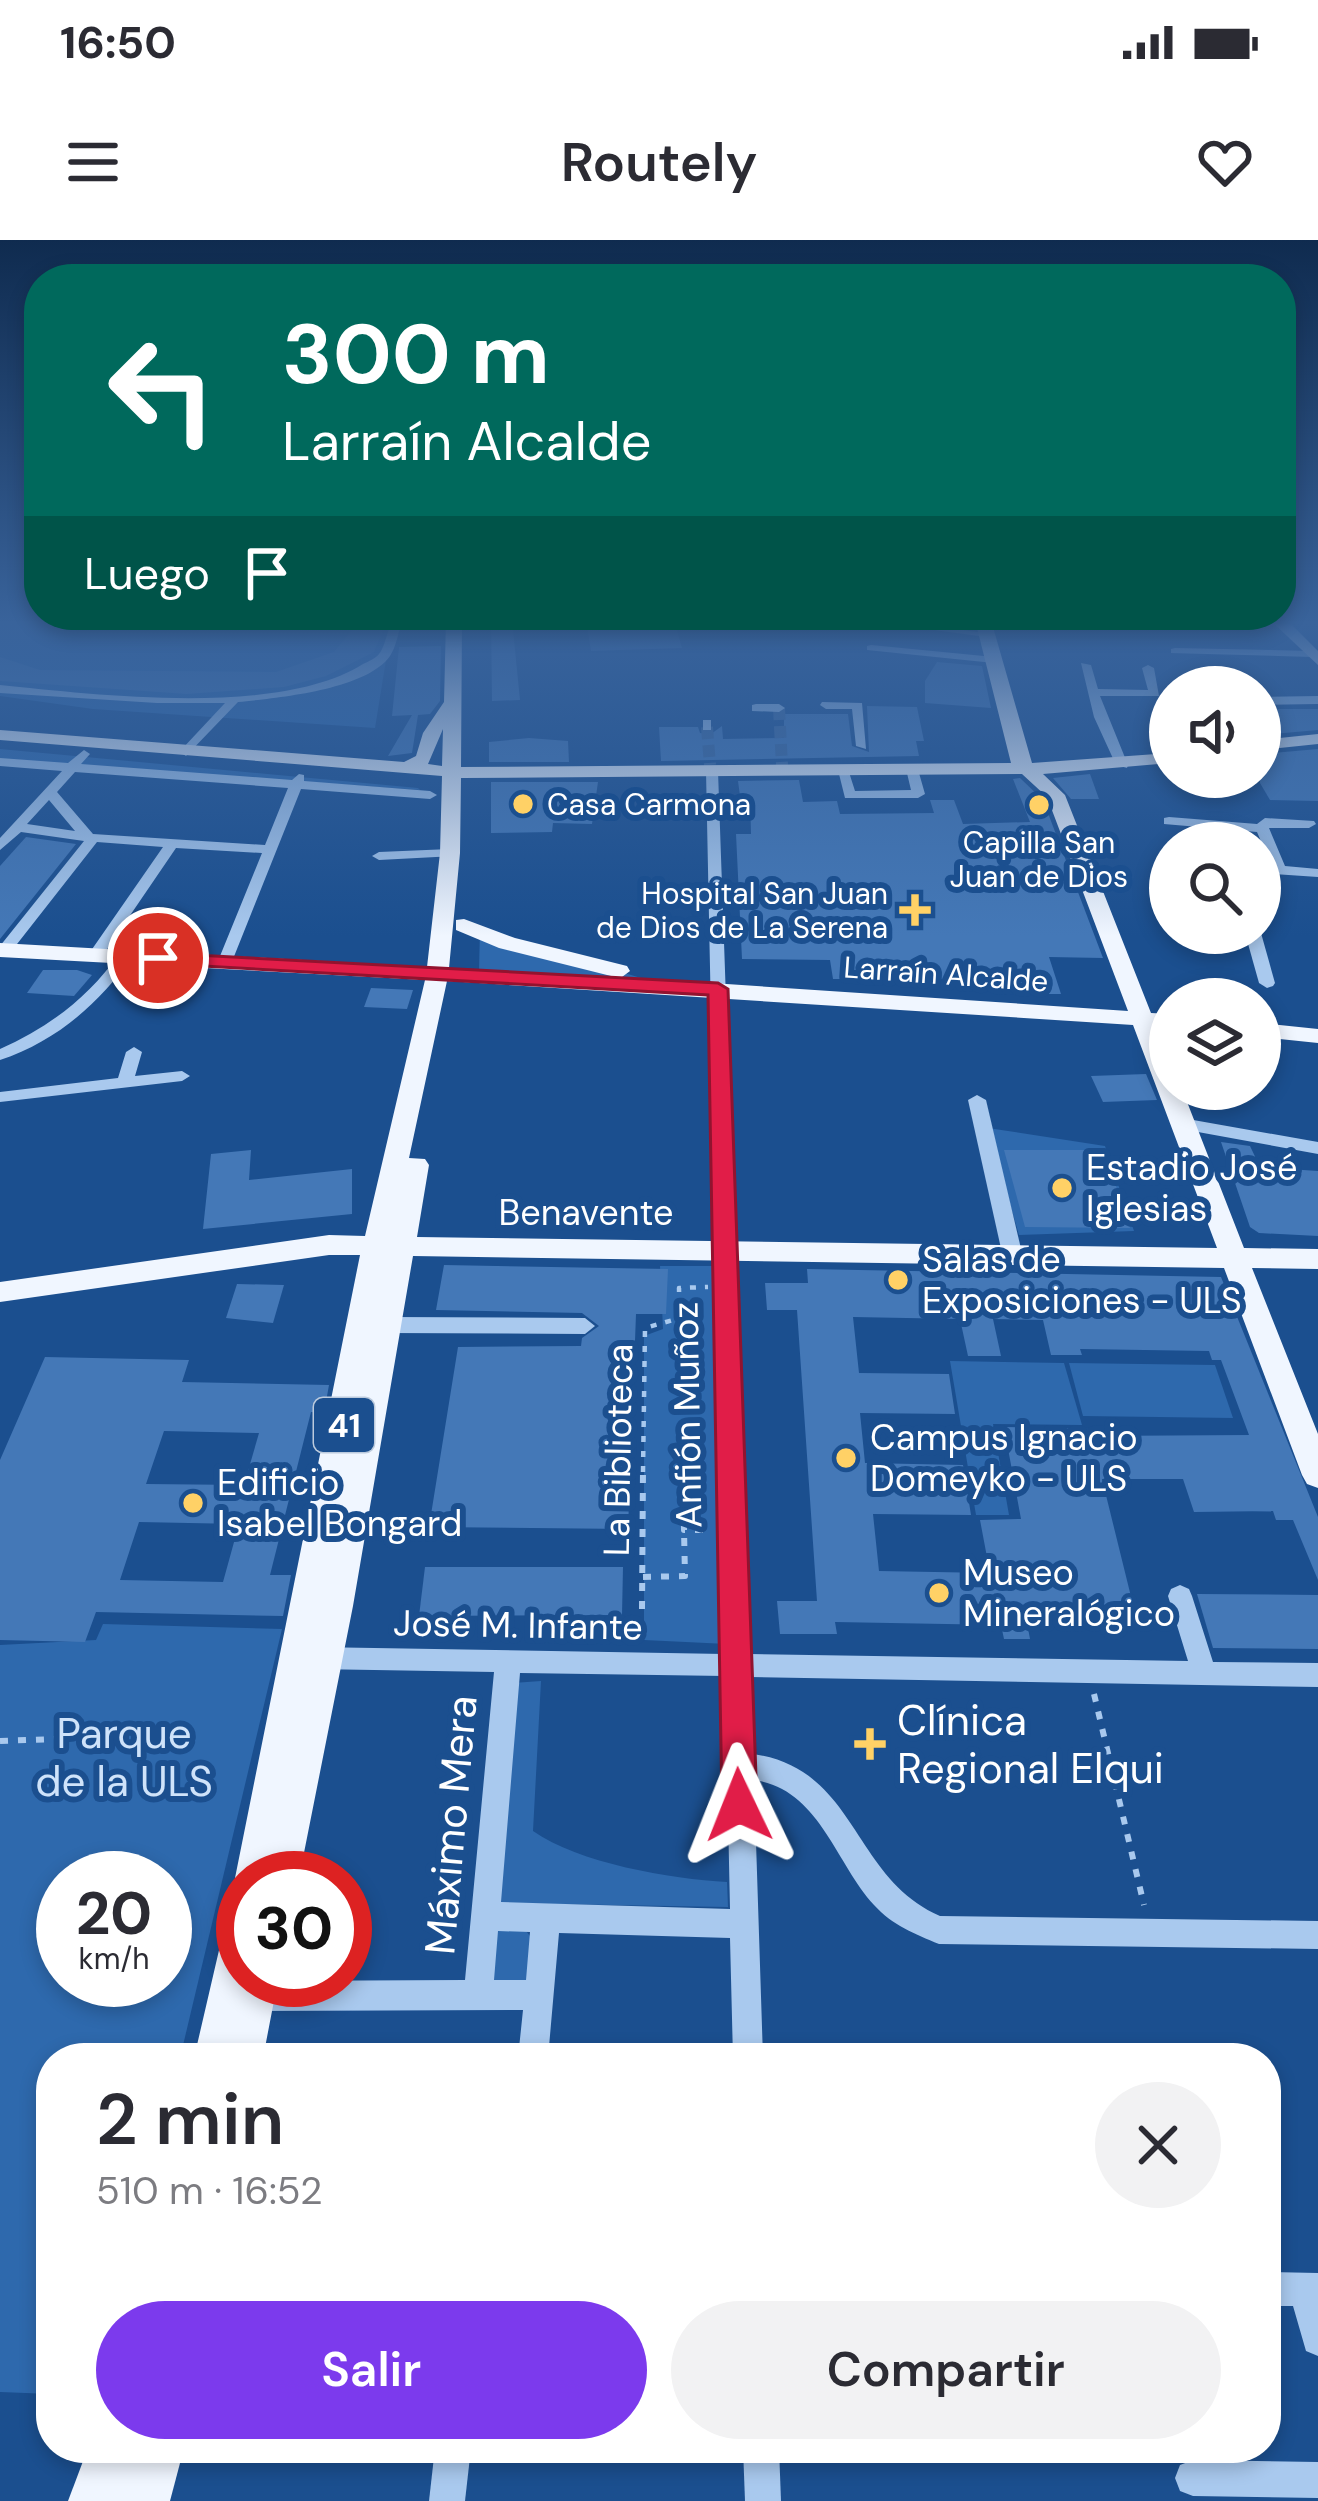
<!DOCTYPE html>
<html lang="es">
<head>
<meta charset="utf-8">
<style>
  :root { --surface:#fff; --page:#f2f2f3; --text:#2b2b33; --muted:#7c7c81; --accent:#7c3aed }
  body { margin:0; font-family:"DM Sans",sans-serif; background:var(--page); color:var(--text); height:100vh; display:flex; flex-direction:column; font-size:45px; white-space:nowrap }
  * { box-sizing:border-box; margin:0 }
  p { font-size:39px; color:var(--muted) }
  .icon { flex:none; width:66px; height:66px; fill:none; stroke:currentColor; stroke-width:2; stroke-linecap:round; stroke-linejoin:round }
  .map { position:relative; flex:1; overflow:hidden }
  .sheet { position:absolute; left:36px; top:1803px; width:1245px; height:420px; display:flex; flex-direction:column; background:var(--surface); border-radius:48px; box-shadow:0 6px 18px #0003 }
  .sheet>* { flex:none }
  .banner { position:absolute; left:24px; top:24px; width:1272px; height:366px; border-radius:48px; box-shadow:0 6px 18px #0003; background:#00695c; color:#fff; overflow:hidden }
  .fabs { position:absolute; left:1149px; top:426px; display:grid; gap:24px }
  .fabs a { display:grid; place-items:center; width:132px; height:132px; border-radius:50%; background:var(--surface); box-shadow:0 6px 18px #0003; font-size:60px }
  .speed { position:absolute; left:36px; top:1611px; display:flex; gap:24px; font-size:60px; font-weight:700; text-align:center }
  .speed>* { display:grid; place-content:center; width:156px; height:156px; border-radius:50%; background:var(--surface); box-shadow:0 6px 18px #0003; line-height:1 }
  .speed small { font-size:30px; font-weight:400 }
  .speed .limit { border:18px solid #d22; background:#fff; color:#111 }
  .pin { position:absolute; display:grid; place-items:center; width:102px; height:102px; color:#fff; margin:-51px; border:6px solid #fff; border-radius:50%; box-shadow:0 3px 12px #0007 }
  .me { position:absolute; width:132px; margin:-66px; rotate:358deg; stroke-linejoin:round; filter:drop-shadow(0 0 9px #0008) }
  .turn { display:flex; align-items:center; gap:42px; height:252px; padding:0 60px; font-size:54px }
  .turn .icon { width:156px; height:156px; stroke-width:2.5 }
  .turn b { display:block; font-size:84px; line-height:102px }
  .then { display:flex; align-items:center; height:114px; padding:0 60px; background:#0003; gap:24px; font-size:45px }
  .round { display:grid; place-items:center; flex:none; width:126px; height:126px; border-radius:63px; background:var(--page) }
  .overview { display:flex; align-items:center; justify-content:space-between; height:204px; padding:0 60px }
  h1 { font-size:72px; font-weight:600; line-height:90px }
  .primary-button { display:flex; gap:24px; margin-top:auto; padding:24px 60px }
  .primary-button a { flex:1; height:138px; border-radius:72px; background:var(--accent); color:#fff; font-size:48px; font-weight:600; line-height:138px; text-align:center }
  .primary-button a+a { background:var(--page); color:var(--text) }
  .status { display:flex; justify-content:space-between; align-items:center; height:84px; padding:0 60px; background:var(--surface); direction:ltr }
  .status svg { height:33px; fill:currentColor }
  header { display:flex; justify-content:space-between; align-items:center; height:156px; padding:0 60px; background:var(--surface); font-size:54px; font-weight:600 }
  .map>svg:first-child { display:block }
</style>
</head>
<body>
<div class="status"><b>16:50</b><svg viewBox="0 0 49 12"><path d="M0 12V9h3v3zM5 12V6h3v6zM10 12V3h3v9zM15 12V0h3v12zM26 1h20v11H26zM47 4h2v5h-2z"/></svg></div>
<header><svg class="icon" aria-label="menu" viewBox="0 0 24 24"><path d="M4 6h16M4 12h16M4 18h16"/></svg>Routely<svg class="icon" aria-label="heart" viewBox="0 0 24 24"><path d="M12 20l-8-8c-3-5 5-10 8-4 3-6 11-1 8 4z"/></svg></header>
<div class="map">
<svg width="1318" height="2261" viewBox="0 0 1318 2261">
  <rect width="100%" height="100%" fill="#1b4f8f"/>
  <g fill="#2e69ad" fill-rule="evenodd">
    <path d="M0,380h391l1,3 -17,105 -282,-19 -93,-13z"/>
    <path d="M0,509l418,39 2,2 -420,-30z"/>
    <path d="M480,689l174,53 -175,-11z"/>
    <path d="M988,888l117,18 29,85 -115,4z"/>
    <path d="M660,1026h57l10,378 -83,-4v-304l19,-7z"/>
    <path d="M950,1121l114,2 18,62 -89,-1 16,91h-33z"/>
    <path d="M1069,1123l146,2 18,53 -150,-2z"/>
    <path d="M103,1384l179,5 -102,429h-129v336l-51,-2v-747l96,-5zM63,1638h102v102h-102z"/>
    <path d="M541,1441l-8,150c45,32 138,48 194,51l1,25 -233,-4 18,-220z"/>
    <path d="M494,1691h32l8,10 -1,31 -10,13 -32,1z"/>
  </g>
  <g fill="#4478b7" fill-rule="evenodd">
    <path d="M360,380h27l-13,32 -48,24 -42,11 -97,7 -187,-13v-24l40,13 236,2 58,-20z"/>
    <path d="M491,380h21l8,80 -28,1z"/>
    <path d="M586,380h88l8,28 -91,3z"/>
    <path d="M441,406l-1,55 -10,13 -12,1 -6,38 -24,3 24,-41 -20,1 7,-69z"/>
    <path d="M937,422l45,4 9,42 -66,-5v-22z"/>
    <path d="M867,466l50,1 7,34h-8l3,15 -258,5 -2,-34h39l2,6 11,1 11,-8 1,13 61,-1v-24h64l4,32 17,6z"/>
    <path d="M1260,469h58v21l-58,5z"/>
    <path d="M529,498l39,3 1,21h-80v-20z"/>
    <path d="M1318,509v52l-48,-1 -10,-17v-29z"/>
    <path d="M1090,534l9,25h-28l-18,-21z"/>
    <path d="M1020,538l23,22 60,158 -54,-1 12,37h-38l-5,-15h-185l-3,-19 -88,-1 -6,-125h15l-1,-38h-10l-2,-15 61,-1 4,22 34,-1 3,13 94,-1 -4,-13h24l9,24 67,-2 -17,-43z"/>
    <path d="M491,542h107l-6,42 -39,-1 -1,9 -61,1z"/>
    <path d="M26,597l50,7 -76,95v-73z"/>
    <path d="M43,730h34l15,5 -18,21 -47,-3z"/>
    <path d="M371,748l42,2 -6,19 -43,-2z"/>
    <path d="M1146,834l11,26 -54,2 -12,-26z"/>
    <path d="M1221,902l29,4 10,21 58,4v65l-59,-3 -9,-6z"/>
    <path d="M251,910l-2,30 103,-11v45l-149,15 8,-75z"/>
    <path d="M1004,910h100l26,78 -105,-1z"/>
    <path d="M444,1025l224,4 -2,45h-30l-8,215 -199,-2 29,-180 123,-1 1,-8 17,-12 -17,-13 -146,-3z"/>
    <path d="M807,1029l414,8 97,240v63l-25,-60h-17l-3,-9 -79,1 -11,-33h-81l36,146 -111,-2 3,16h-26l-3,-14 -166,-3 2,12h-57l-3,-33h40l-20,-291h-30l-2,-27h43zM853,1077l107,2 8,37h33l-8,-37 50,1 8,35h31l-2,-6 129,2 3,9h9l28,75 -157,1 -2,-7 -86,-2 17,92 -41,1 10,53 -111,-2 -6,-57 98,1 -8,-50 -98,-2 -5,-50 95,1 -6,-40 -90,-1z"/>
    <path d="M237,1044l47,1 -11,38 -47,-5z"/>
    <path d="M45,1117l144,3 -7,22 147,3 -5,28 -13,-1 -41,163h21l-8,41 -187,-4 -11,30 -85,-2v-180zM164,1191l95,2 -15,52 -98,-1zM139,1282l100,2 -16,58 -103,-2z"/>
    <path d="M425,1327h198l-1,48 -203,1z"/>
    <path d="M1197,1354l121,1v54l-105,-1z"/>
  </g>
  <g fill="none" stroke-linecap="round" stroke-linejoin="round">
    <g stroke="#3d69a0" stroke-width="12" stroke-dasharray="12 6" stroke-linecap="butt">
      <path d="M779,468l3,57"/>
      <path d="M707,487l3,38"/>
    </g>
    <g stroke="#a9c9ee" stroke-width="4.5" stroke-dasharray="6 9" stroke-linecap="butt">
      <path d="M643,1232l2,-144 35,-10"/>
      <path d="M683,1232l-4,-184 29,-1"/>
    </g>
    <g stroke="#a9c9ee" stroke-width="6" stroke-dasharray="8 10" stroke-linecap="butt">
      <path d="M683,1229l1,61h23"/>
      <path d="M643,1337l42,-1 -1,-46"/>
      <path d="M642,1369l1,-140"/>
      <path d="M1094,1454l50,211"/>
      <path d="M0,1501l55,-2"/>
    </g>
    <g fill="#a9c9ee" fill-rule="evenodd">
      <path d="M392,380h10c-3,11 -6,27 -12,36 -24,34 -113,42 -152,46l-52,54 -6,-4 2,-3 43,-46h-68l-157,-10v-8c98,10 279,32 363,-21 6,-3 12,-5 16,-10 6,-7 9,-25 13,-34z"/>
      <path d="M861,380h31l99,14 -5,3z"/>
      <path d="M871,405l123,12 6,3 -6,3 -127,-13v-4z"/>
      <path d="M1175,408l137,3 6,3 -6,3 -141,-4v-4z"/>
      <path d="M1081,423l10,2 7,24 50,1 -6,-22 6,-3 6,3 5,28h-59l28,69 -1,3 -11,-3 -22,-48z"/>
      <path d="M1318,456v8l-58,1v-8z"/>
      <path d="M822,462l40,1 4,46 -10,-3 -4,-37h-26l-6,-4z"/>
      <path d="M756,464h23l6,4 -6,4 -27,-1v-6z"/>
      <rect x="703" y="480" width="8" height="10"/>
      <path d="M84,510l6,4 -9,10 211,16 7,-6 5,1v6l126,10 7,4 -7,4 -129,-10 -70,175 -5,2 -8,-5 44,-108 -86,-5 -75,110 -5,2 -8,-5 75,-108 -66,-5 -87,111h-10v-7l84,-105 -63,-9 -21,18v-12l62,-67 -62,-5v-8l68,5zM75,532l213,16 -23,57 -172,-11 -36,-42zM49,560l26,31 -48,-7z"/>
      <path d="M837,526h10l8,25 56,-1 -5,-21 11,-3 8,28 -7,4h-73z"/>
      <path d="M712,527l6,4 31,883 439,7 -20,-65 3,-7 9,-4 9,4 3,7 21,66 105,1v24l-568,-10 3,77c105,15 98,123 187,162l378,5v28l-379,-5c-24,-10 -47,-19 -65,-39 -39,-43 -55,-116 -120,-125l9,278h-30l-3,-120 -171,-5 -11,125h-30l5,-48 -269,1 -10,-5 -5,-10 5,-10 10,-5 211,-1 29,-308 -180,-3 -9,-3 -3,-8 3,-8 9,-3 410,7 -18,-883zM520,1433l205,3 5,233 -229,-7zM498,1691l32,1 -4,48h-32z"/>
      <path d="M1169,577l88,7 8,-6 49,3 2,3 -7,4h-40l16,38 33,3v8l-58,-4v-8h11l-14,-33 -93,-8v-6z"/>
      <path d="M450,609l5,1v6l-76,4 -7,-4 7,-4z"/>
      <path d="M1245,693h16l14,50 -2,3 -6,2 -8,-5z"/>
      <path d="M124,712l8,5c-33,47 -77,85 -132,103v-11c49,-22 88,-51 119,-95z"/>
      <path d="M134,807l8,5 -7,24 47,-5 8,5 -8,5 -182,21v-10l118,-14 8,-26z"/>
      <path d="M977,855l9,5 36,153 -10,7 -10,-7 -34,-153z"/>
      <path d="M1182,878l136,24v12l-142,-26v-8z"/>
      <path d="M386,1077l199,1 10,8 -10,8 -199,-1 -10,-8z"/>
      <path d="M1266,2032l52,1v83l-12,-5 -13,-45h-27z"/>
      <path d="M435,2208h36l-6,53h-36z"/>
      <path d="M743,2208h36l2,53h-36z"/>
      <path d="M1193,2220l125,2v36l-125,-2 -13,-5 -5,-13 5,-13z"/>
    </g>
    <g fill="#f0f6ff" fill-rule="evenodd">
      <path d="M446,380h16l-1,147 550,-4 -36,-143h16l41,143 138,-10v10l-127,11 22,21 86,218 19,1v14l-13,-1 13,33v29h12l62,159 74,1v20l-66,-1 66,166v54l-11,-4 -5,-9 -78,-207 -811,-12 -60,350 -54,272h-56v15l-8,-15 125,-623h-31l-329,47v-20l329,-47 36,1 60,-256 -425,-23v-14l427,24 13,-114 2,-77 -442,-36v-10l404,32 12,-6 7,-23 21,-31zM443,489l-1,37 -14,-2zM1022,534l25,23 81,214 -506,-34 8,-6 -3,-5 -112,-28 -51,-19 -8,1v10l43,18 116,29 -166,-9 11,-115 1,-75zM447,741l686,44 84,223 -800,-11 12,-72 -4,-6 -16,-1z"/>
      <path d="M1270,380h17l31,31v14z"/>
      <path d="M1318,494v10l-58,6v-10z"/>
      <path d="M1260,783l58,6v14l-58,-6z"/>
      <path d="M243,1673v67h35l-15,78h-69l29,-125 6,-14z"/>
      <path d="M88,2208h96l-14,53h-102z"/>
    </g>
  </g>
  <linearGradient id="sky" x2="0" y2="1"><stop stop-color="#0f2b4f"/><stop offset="0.55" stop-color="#39639b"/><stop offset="1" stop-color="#39639b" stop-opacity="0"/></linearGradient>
  <rect width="1318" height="696" fill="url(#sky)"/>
  <path fill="#e11d48" stroke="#92132f" stroke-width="3" d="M158,713l560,30 10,6 29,816 -5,12 -13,5 -12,-5 -5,-12 -14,-810 -557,-32v-9z"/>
  <g fill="#ffd166" stroke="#1b4f8f" stroke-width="4.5">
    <circle cx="523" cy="564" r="12"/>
    <circle cx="1039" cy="565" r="12"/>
    <path d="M909 652h12v12h12v12h-12v12h-12v-12h-12v-12h12z"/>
    <circle cx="1062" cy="948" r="12"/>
    <circle cx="898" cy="1040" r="12"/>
    <circle cx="846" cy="1218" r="12"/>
    <circle cx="193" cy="1263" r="12"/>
    <circle cx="939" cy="1353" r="12"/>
    <path d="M864 1486h12v12h12v12h-12v12h-12v-12h-12v-12h12z"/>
  </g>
  <g text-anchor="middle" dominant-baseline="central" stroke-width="12" stroke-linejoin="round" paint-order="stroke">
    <g font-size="30" fill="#fff" stroke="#1b4f8f" text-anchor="start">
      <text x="547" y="564">Casa Carmona</text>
      <text x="1039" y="602" text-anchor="middle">Capilla San<tspan x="1039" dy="34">Juan de Dios</tspan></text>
      <text x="888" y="653" text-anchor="end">Hospital San Juan<tspan x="888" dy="34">de Dios de La Serena</tspan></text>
    </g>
    <g font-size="30" fill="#fff" stroke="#1b4f8f">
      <text transform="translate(946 734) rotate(4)">Larraín Alcalde</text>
    </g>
    <rect fill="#1b4f8f" stroke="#bbcadd" stroke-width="3" x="314" y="1158" width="60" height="54" rx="9"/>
    <g font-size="33" font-weight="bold" fill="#fff">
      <text x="344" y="1185">41</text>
    </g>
    <g font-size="36" fill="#fff" stroke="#1b4f8f" text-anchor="start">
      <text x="1086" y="927">Estadio José<tspan x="1086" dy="41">Iglesias</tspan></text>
      <text x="922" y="1019">Salas de<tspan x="922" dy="41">Exposiciones - ULS</tspan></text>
      <text x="870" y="1197">Campus Ignacio<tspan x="870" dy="41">Domeyko - ULS</tspan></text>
      <text x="217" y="1242">Edificio<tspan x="217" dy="41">Isabel Bongard</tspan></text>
      <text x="963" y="1332">Museo<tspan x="963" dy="41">Mineralógico</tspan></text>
    </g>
    <g font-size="36" fill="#fff" stroke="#1b4f8f">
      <text x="586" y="972">Benavente</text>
      <text transform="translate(687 1175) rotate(-91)">Anfión Muñoz</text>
      <text transform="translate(618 1210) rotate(-89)">La Biblioteca</text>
      <text transform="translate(518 1385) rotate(1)">José M. Infante</text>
    </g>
    <g font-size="42" fill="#fff" stroke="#1b4f8f" text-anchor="start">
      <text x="897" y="1480">Clínica<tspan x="897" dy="48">Regional Elqui</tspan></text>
    </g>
    <g font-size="42" fill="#cfe3fa" stroke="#1b4f8f">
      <text x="124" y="1493">Parque<tspan x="124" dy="48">de la ULS</tspan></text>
    </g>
    <g font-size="42" fill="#fff" stroke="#1b4f8f">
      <text transform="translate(451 1585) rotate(-85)">Máximo Mera</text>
    </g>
  </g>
</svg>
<div class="fabs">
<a><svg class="icon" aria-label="sound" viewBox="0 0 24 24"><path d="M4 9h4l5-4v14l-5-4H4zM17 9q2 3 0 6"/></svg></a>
<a><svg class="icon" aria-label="search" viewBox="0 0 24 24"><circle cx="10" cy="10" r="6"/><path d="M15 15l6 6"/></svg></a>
<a><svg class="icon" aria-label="layers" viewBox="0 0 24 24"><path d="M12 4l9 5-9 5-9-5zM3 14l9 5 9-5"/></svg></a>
</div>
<div class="speed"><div>20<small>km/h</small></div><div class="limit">30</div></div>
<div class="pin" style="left:158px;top:718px;background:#d93025"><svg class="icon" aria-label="arrive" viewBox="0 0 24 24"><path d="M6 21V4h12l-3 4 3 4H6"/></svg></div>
<svg class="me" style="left:739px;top:1565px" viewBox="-20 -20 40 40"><path d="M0-17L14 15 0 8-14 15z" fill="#e11d48" stroke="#fff" stroke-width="4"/></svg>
<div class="banner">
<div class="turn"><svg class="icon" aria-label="left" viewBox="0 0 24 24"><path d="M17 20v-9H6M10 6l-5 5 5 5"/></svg><div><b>300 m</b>Larraín Alcalde</div></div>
<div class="then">Luego<svg class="icon" aria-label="arrive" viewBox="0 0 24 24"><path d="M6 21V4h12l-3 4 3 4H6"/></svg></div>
</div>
<section class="sheet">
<div class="overview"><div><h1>2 min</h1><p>510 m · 16:52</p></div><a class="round"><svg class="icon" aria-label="close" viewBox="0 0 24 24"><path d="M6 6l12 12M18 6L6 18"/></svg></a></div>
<div class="primary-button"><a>Salir</a><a>Compartir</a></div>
</section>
</div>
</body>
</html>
